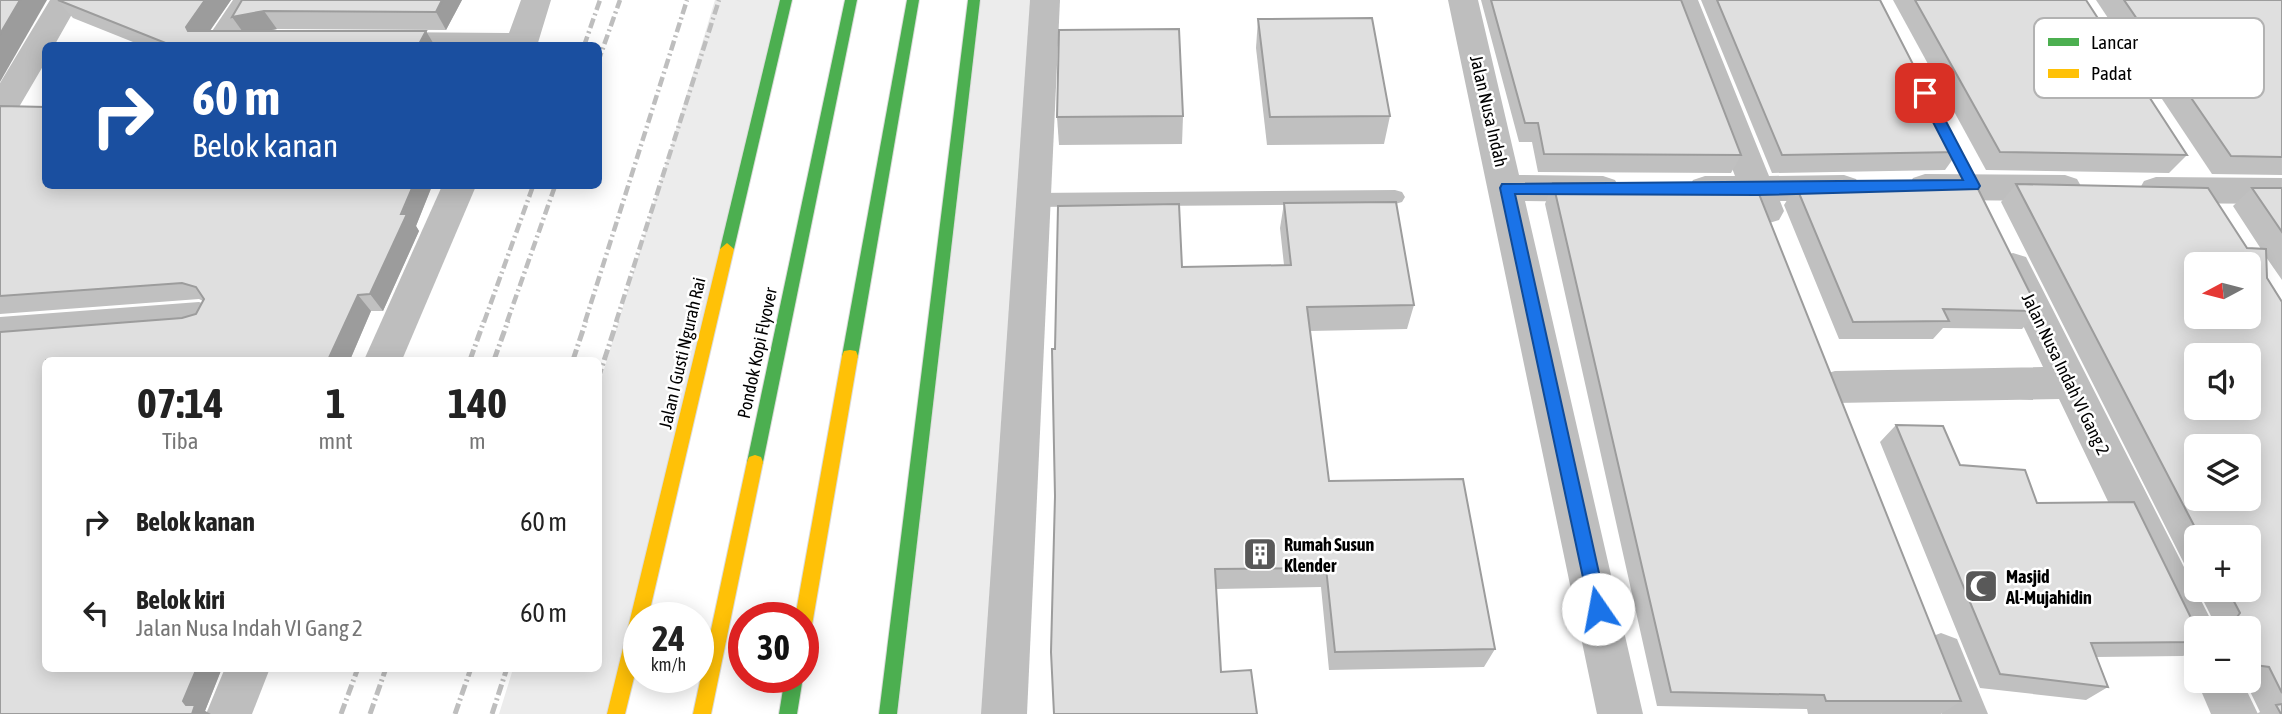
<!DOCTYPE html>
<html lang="id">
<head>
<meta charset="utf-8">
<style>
  :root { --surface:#fff; --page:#f2f2f2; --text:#222; --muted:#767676 }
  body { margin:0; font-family:"Asap Condensed",sans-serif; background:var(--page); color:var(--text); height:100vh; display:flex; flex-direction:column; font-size:26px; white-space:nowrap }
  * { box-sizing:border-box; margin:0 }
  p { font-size:23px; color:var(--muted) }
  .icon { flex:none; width:38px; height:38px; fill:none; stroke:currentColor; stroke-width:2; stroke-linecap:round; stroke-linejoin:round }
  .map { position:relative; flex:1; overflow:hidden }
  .panel { position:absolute; left:42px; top:357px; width:560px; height:315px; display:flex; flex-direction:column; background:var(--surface); border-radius:10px; box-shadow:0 4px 18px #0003 }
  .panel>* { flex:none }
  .hud { position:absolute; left:42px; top:42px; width:560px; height:147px; border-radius:10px; box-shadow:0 4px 18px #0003; background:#1a4fa0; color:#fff; overflow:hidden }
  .needle { width:46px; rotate:263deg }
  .controls { position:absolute; left:2184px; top:252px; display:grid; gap:14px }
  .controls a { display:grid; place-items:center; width:77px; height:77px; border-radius:10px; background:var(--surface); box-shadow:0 4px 18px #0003; font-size:35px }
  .speed { position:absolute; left:623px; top:602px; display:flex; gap:14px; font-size:35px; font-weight:700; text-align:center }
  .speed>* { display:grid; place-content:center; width:91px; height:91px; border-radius:50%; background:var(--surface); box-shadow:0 4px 18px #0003; line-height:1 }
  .speed small { font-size:18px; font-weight:400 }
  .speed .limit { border:10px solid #d22; background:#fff; color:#111 }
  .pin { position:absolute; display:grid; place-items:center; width:60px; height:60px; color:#fff; margin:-30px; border-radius:14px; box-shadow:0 4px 10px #0006 }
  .me { position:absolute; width:77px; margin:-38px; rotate:348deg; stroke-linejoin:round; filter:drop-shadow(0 0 5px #0008) }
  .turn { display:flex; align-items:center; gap:24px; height:147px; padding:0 35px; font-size:32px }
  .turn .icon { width:91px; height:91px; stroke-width:2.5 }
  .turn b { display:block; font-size:49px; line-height:60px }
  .eta { display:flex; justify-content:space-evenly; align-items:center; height:119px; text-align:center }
  .eta b { font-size:42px; font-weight:700; line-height:49px }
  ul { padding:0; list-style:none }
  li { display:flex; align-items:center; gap:21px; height:91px; padding:0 35px }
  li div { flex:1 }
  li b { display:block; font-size:26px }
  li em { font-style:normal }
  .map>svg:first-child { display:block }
</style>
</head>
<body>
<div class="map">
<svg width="2282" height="714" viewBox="0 0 2282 714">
  <rect width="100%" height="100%" fill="#fff"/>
  <g fill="#ececec">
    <path d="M715,0h71l-170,714h-117l14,-45 85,-1 1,-282z"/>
    <path d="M974,0h71l-41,714h-116z"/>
  </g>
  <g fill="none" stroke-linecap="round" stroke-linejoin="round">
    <g stroke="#dbdbdb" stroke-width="2">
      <g id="fast">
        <path d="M780,0h12l-58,249 -7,6 -7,-6z"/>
        <path d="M845,0h12l-94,462 -2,5 -6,2 -6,-2 -2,-5z"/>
        <path d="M907,0h12l-61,356 -2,5h-12l-2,-5z"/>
        <path d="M968,0h12l-83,714h-18z"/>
        <path d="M785,677h18l-6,37h-18z"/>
      </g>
    </g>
    <g stroke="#dbdbdb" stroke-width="2">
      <g id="slow">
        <path d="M727,243l7,6 -86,369h-9v39l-14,57h-18l113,-465z"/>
        <path d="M850,350l6,1 2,5 -46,269 -3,6 -6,2v-15h-8l47,-262 2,-5z"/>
        <path d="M755,455l6,2 2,5 -52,252h-18l54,-252 2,-5z"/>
      </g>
    </g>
    <path fill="#bebebe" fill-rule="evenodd" d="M1395,190l7,2 3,5 -3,5 -7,2 -363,3 -7,-2 -3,-5 3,-5 7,-2z"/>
    <g fill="#bebebe" fill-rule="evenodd">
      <path d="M50,0h30l-26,46h-8v15l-34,58 -12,4v-40z"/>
      <path d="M233,0h31l-29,46h-33z"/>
      <path d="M521,0h30l-14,46h-171l-2,-3 5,-8 11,-3 129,1z"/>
      <path d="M1030,0h30l-33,714h-46z"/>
      <path d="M1448,0h30l41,175 84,1 12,4 5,9 -5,9 -12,4 -78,-1 118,513h-46z"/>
      <path d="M1668,0h30l71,176 75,-1 12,4 5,9 -5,9 -12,4h-64l4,10 -5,9 -13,4 -13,-4 -8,-18h-40l-12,-4 -5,-9 5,-9 12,-4h30z"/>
      <path d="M1925,174l140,1 12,4 5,9 -5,9 -12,4 -140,-1 -12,-4 -5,-9 5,-9z"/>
      <path d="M2156,177l126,1v26l-126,-1 -12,-4 -5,-9 5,-9z"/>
      <path d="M442,186h34l-74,174h-38z"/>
      <path d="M2013,253l13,4 186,365 2,6h-18v30l-16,-6 -121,-253 -224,4 -14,-4 -6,-12 6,-12 14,-4 208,-4 -48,-100 5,-10z"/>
      <path d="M199,302l13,4 6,11 -6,11 -13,4 -199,15v-30z"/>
      <path d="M1941,633l16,6 31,75h-46l-23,-60 6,-15z"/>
      <path d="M225,668h45l-18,46h-46z"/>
      <path d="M2196,679l46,2 16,33h-47z"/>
    </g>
    <use href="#fast" fill="#4caf50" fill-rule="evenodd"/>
    <use href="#slow" fill="#ffc107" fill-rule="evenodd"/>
    <g stroke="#bebebe" stroke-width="4.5" stroke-dasharray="10 3.5 2 3.5" stroke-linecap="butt">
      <path d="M584,46l16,-46"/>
      <path d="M598,62l22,-62"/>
      <path d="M484,322l49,-136"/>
      <path d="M507,322l48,-136"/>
      <path d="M585,322l102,-322"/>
      <path d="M616,322l103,-322"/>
    </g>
    <g stroke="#bebebe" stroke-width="5" stroke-dasharray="11 3.5 2 3.5" stroke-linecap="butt">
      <path d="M470,360l14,-39"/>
      <path d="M494,360l14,-39"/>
      <path d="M573,360l13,-39"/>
      <path d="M598,379l19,-58"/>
      <path d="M341,714l17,-46"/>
      <path d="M370,714l16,-46"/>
      <path d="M455,714l16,-46"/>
      <path d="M492,714l15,-46"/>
    </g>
  </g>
  <g fill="#c0c0c0">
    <path d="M57,0h174l-21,31h32v-31h220l-16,30 -169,-1 -8,2h157l9,15h-292l-70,-28z"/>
    <path d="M1481,0h200l60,155 -10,18 -193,-1 -6,-30h-13z"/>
    <path d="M1701,0h179l78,152 -13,18 -173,3z"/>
    <path d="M1893,0h193l101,155 -18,18 -183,-3z"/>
    <path d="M2096,0h186v175l-70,-1z"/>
    <path d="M1258,19l132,97 -6,28 -117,1 -11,-97z"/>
    <path d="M0,106l46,1v79h386l-16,40 3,5 -36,80h-12l-21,49h-304v308h176l-17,43 6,3h-211v-382l182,-14 14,-4 7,-13 -4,-2 -199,15z"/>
    <path d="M1183,116l-1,28 -123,1 -2,-28z"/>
    <path d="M1553,183l408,518 -20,13h-133l-1,-5 -150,-3 -112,-502z"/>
    <path d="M2016,184l231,64 14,1 -28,-43 19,-18h30v92l-16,-23 1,21 15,24v412h-26l4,-2 -15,-31h4v-53h-46l11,-6 -16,-32h51v-53h-53v50l-195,-385z"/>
    <path d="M1796,186l243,125 -17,18 -79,-1 -10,11h-94l-55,-134z"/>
    <path d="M1284,203l130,102 -7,24 -97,2 19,150 166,168 -11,18 -155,3 -8,-83 -105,2 5,83 36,42 -202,-218v-147l127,-82 102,-2 -4,-37z"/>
    <path d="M1896,425l64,40 77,38 159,125v21l-13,7 -87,1 12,30 -22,13 -106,-12 -100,-246z"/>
  </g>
  <g fill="#9c9c9c">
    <path d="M20,0h27l-47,82v-48z"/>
    <path d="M205,0h26l-31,45 -14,-18z"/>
    <path d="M442,0h20l-16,30 -10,-18z"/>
    <path d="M264,11l13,18 -32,6 -13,-18z"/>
    <path d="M426,31l9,15h-17z"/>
    <path d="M413,186h19l-16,40 3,5 -36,80 -13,-17z"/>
    <path d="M358,295l13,16 -21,49h-22z"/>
    <path d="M197,668h25l-17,43 6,3h-19l-9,-13z"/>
  </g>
  <g fill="#dfdfdf" stroke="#9c9c9c" stroke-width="2" fill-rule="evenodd">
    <path d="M0,0h20l-20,34z"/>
    <path d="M58,0h147l-19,27 2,4h238l-8,15h-245z"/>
    <path d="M242,0h200l-6,12 -172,-1 -32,6z"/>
    <path d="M1491,0h190l60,155 -197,-1 -6,-31h-13z"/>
    <path d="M1717,0h163l78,152 -176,3z"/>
    <path d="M1915,0h171l101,155 -187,-3z"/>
    <path d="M2124,0h158v157l-51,-1z"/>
    <path d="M1372,18l18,98 -120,1 -12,-98z"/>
    <path d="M1179,29l4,87 -126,1 2,-87z"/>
    <path d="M0,106l46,1v79h367l-12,28h6l-37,80 -12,1 -30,65h-282v308h151l-14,33 3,4h9l-3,9h-192v-382l182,-14 14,-4 8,-15 -8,-12 -14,-4 -182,13z"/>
    <path d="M1553,183l202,1 206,517h-135l-2,-6 -153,-3z"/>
    <path d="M1975,183l64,128 -96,-2 6,12 -96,1 -57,-136z"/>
    <path d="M2016,184l192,4 39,60 19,1 1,29 15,24v391l-13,-26 -14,-2 -6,-12v-25h-27v-11h15l3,-4 -12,-23h21v-53h-49zM2196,264h53v53h-53zM2196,355h53v53h-53zM2196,446h53v53h-53z"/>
    <path d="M2252,188h30v44z"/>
    <path d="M1396,202l18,103 -107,2 22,174 134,-2 32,170 -160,3 -9,-84 -111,1 6,103 30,-2 6,44h-203l-3,-62 4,-156 -3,-147h3l3,-143 121,-2 3,63 109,-2 -7,-62z"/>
    <path d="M1896,425l47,1 17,39 65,5 12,33 97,-1 62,126v14l-105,1 17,44 -108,-13z"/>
    <path d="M2282,704v10h-1l-5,-9z"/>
  </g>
  <path fill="#1a73e8" stroke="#114b97" stroke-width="2" d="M1925,88l6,5 49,93 -2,3 -221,6 -242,-1 92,415 -3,6 -6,2 -7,-2 -91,-427 2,-4 461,-4 -45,-87z"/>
  <defs>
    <g id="building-square" transform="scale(1.75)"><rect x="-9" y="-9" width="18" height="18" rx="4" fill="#595959" stroke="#fff"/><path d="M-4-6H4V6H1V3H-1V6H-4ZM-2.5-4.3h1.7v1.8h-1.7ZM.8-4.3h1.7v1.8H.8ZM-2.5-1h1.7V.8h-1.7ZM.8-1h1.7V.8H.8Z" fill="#fff"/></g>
    <g id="mosque-square" transform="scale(1.75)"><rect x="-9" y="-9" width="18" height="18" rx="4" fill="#595959" stroke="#fff"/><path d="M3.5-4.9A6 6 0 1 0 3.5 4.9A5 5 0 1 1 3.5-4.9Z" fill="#fff"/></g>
  </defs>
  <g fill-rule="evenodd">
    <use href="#building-square" x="1260" y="554"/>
    <use href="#mosque-square" x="1981" y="586"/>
  </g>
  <g text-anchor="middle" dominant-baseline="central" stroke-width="5" stroke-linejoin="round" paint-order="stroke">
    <g font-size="18" fill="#000" stroke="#fff">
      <text transform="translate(1489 111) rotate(77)">Jalan Nusa Indah</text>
      <text transform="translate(682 353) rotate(-77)">Jalan I Gusti Ngurah Rai</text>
      <text transform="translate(757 353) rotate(-78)">Pondok Kopi Flyover</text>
      <text transform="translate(2066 374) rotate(64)">Jalan Nusa Indah VI Gang 2</text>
    </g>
    <g font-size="18" font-weight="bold" fill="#000" stroke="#fff" text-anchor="start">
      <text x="1284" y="544">Rumah Susun<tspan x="1284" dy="21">Klender</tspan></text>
      <text x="2006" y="576">Masjid<tspan x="2006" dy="21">Al-Mujahidin</tspan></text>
    </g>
  </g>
  <rect x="2034" y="18" width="230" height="80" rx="10" fill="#fff" stroke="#b2b2b2" stroke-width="2"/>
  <rect x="2048" y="38" width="31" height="8" fill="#4caf50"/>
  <rect x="2048" y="69" width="31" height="9" fill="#ffc107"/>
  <g font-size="19" fill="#000">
    <text x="2091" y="49">Lancar</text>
    <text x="2091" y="80">Padat</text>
  </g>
</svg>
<div class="controls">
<a><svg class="needle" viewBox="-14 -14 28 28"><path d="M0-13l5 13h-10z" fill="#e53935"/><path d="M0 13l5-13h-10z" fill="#767676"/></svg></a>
<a><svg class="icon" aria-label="sound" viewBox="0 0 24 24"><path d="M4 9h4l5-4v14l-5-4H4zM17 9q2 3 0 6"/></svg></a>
<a><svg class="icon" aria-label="layers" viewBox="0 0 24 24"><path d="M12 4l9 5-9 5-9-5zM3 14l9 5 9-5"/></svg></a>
<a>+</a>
<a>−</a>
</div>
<div class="speed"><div>24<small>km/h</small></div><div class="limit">30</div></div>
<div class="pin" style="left:1925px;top:93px;background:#d93025"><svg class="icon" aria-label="arrive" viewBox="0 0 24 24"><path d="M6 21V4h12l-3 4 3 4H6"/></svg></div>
<svg class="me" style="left:1598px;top:609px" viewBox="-20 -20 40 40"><circle r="19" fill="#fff"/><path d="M0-13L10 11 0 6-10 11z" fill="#1a73e8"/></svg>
<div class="hud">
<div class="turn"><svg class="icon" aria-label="right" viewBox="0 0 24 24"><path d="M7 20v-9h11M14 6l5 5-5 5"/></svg><div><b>60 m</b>Belok kanan</div></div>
</div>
<section class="panel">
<div class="eta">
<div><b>07:14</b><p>Tiba</p></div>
<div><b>1</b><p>mnt</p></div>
<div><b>140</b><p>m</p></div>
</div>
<ul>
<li><svg class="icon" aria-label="right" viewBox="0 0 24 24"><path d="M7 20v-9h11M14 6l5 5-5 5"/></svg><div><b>Belok kanan</b></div><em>60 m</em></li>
<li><svg class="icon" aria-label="left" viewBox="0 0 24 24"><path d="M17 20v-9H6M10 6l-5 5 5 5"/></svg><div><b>Belok kiri</b><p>Jalan Nusa Indah VI Gang 2</p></div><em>60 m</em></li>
</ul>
</section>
</div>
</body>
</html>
